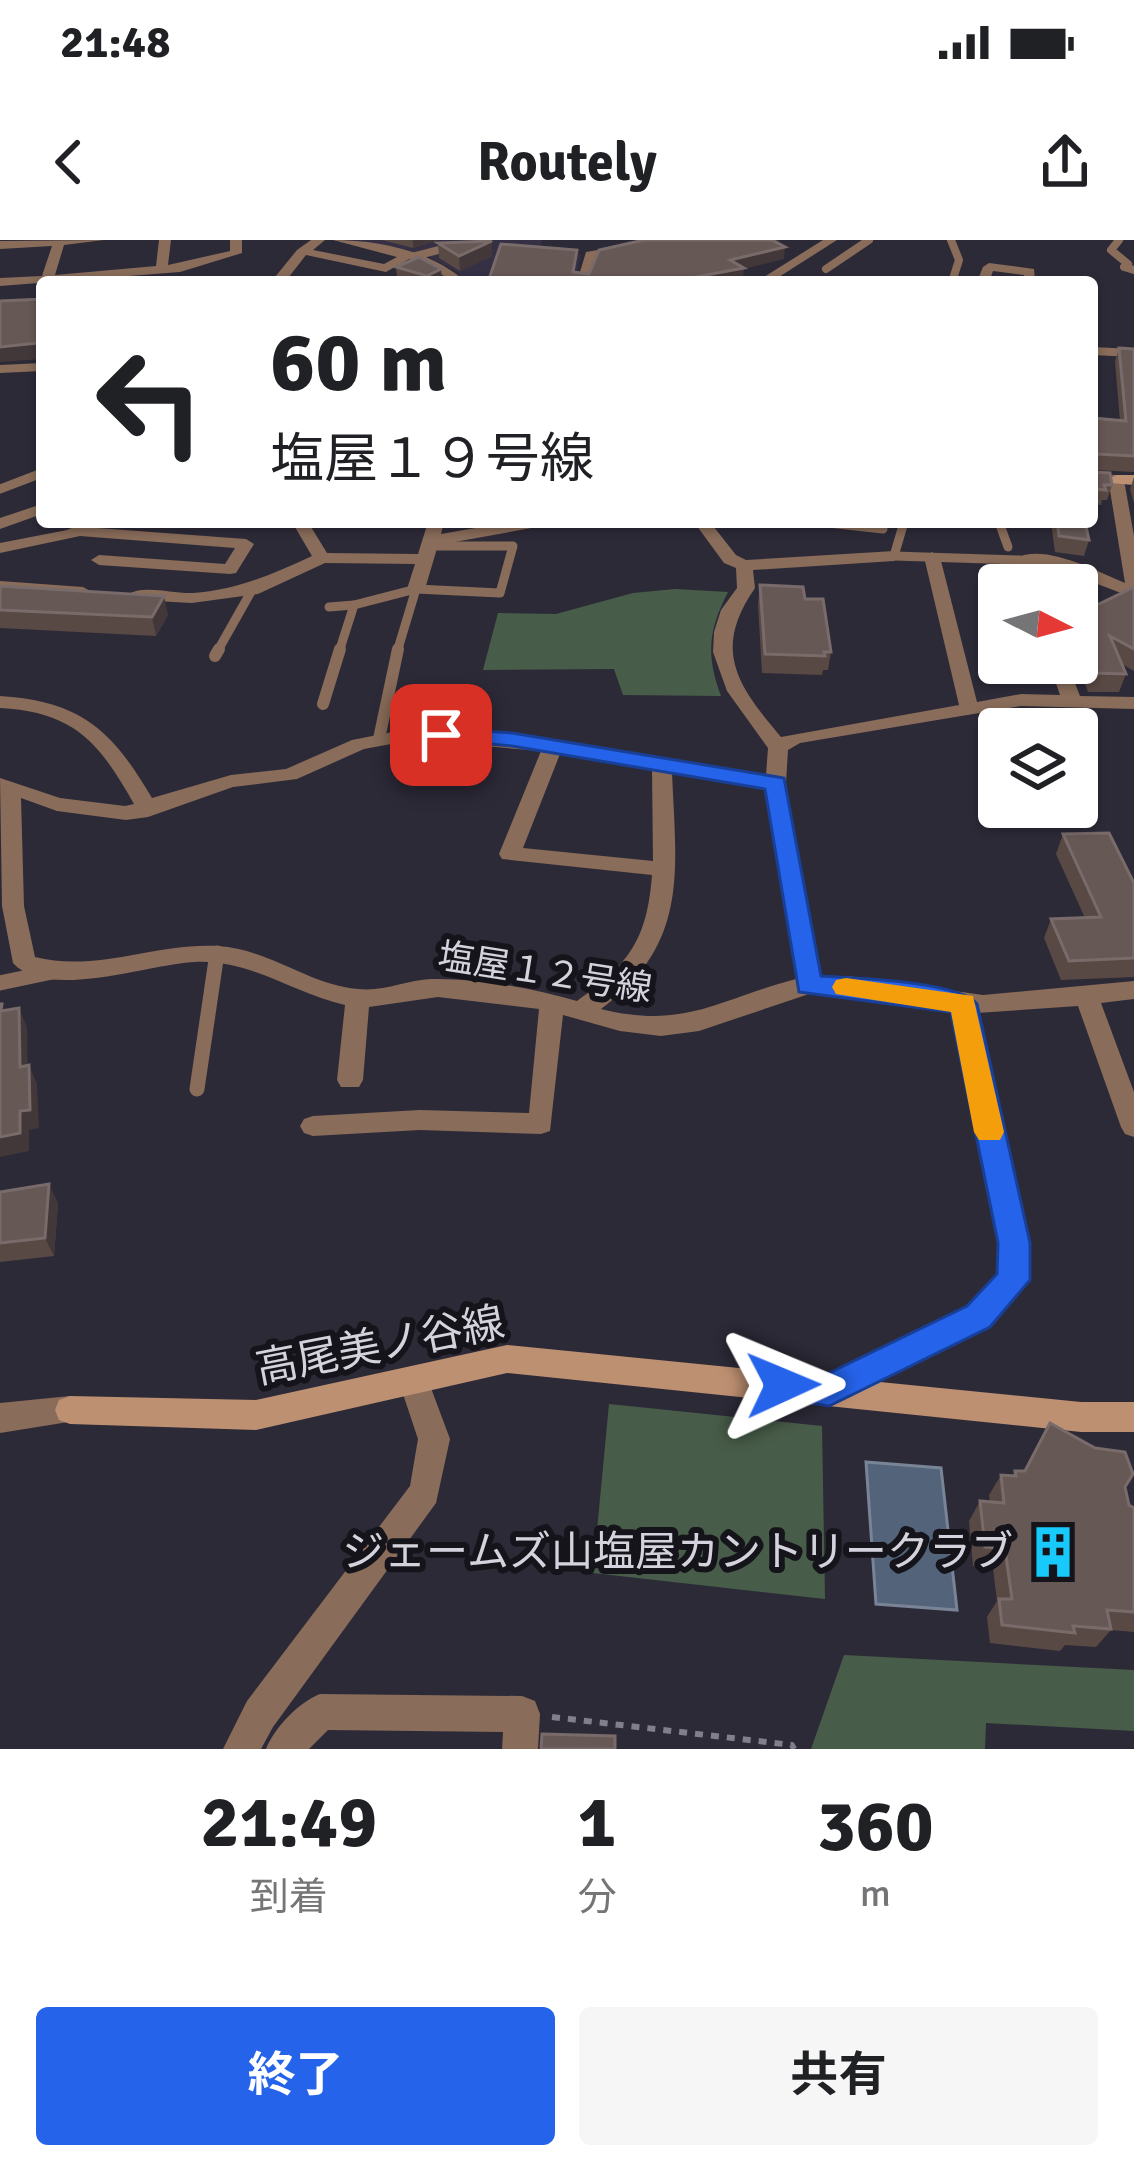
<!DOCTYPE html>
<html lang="ja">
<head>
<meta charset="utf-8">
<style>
  :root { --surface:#fff; --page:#f6f6f6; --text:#202124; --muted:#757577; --accent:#2563eb }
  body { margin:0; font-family:Signika,"Noto Sans JP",sans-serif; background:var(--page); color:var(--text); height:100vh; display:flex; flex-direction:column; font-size:45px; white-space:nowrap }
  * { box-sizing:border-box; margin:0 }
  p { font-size:39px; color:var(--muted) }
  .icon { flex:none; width:66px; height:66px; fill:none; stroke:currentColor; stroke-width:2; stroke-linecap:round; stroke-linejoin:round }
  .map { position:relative; height:1509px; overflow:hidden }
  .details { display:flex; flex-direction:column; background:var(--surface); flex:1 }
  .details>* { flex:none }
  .hud { position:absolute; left:36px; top:36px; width:1062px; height:252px; border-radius:12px; box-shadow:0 3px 9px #0004; background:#fff; color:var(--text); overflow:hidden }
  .needle { width:78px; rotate:96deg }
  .buttons { position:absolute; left:978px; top:324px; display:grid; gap:24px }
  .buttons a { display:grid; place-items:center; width:120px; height:120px; border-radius:12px; background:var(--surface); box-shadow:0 3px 9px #0004; font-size:60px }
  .pin { position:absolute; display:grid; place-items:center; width:102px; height:102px; color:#fff; margin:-51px; border-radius:24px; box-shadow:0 6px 18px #0006 }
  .me { position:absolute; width:132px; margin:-66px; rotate:89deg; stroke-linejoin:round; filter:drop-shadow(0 0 9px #0008) }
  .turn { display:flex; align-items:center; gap:42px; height:252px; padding:0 36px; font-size:54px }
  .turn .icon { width:156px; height:156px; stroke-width:2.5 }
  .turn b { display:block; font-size:84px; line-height:102px }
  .eta { display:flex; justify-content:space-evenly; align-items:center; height:204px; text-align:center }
  .eta b { font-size:72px; font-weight:700; line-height:84px }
  .cta { display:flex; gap:24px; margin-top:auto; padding:24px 36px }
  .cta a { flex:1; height:138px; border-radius:12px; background:var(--accent); color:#fff; font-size:48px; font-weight:700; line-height:138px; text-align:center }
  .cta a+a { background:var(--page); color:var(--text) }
  .status { display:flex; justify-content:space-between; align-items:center; height:84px; padding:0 60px; background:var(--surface); direction:ltr }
  .status svg { height:33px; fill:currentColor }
  header { display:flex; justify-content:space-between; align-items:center; height:156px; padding:0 36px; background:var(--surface); font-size:54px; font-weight:700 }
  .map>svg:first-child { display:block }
</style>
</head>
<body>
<div class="status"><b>21:48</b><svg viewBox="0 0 49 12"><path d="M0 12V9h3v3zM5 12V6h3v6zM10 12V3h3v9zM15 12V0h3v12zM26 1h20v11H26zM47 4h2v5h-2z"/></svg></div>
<header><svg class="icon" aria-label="back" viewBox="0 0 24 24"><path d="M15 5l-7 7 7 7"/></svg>Routely<svg class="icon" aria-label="share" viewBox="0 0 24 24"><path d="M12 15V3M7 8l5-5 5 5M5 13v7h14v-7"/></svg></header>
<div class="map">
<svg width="1134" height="1509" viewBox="0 0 1134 1509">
  <rect width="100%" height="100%" fill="#2d2a38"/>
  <path fill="#353044" d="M350,0h192l-2,10 41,4 -6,28h-111l-7,-10 -30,-16z"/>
  <g fill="#485d49">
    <path d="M675,349l53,3c-20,39 -22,63 -7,104l-98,-1 -9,-26 -131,1 15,-57 58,1 77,-21z"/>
    <path d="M609,1164l213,22 3,173 -232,-26z"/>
    <path d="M844,1415l290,15v61l-148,-8 -1,26h-174z"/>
  </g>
  <path fill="#52637a" stroke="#798497" stroke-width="3" d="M866,1222l75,6 16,142 -81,-6z"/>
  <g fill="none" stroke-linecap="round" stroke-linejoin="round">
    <path stroke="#817f8b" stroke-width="6" stroke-dasharray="8 8" stroke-linecap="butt" d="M552,1477l240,28 2,4"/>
    <g stroke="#896c5a" stroke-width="8">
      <path d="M951,0l8,20 -7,22"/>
      <path d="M1119,0l-8,10 17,14 -4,3 10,3"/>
      <path d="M415,16l39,-10"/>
      <path d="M826,29l43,-29"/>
    </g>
    <g stroke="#896c5a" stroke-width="9">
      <path d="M0,249l42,-16"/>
      <path d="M819,282l64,7"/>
      <path d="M904,282l-10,34 126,4"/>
      <path d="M999,282l9,25"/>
      <path d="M329,367l25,-2"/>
      <path d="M217,412l35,-62"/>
      <path d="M339,412l15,-47 62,-16 84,4 13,-47h-84"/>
      <path d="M397,412l19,-63"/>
    </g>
    <g stroke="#896c5a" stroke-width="12">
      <path d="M215,416l4,-7"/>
      <path d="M323,464l17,-55"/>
      <path d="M379,499l19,-90"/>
    </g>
    <g stroke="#896c5a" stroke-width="15">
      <path d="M0,743l52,-11"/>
      <path d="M197,849l20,-136"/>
    </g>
    <g fill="#896c5a" fill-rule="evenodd">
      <path d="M104,0l-40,5 -9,30 101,-9 3,-26h12l-3,25 62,-14v-11h12v13l-62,19 -180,14v-8l42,-2 10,-30 -52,3v-8z"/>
      <path d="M311,0h14l-12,10 71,14 13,-7 -64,-17c47,0 98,11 133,42 -22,0 -35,-18 -57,-23l-23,13 -80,-17 -21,27h-71l6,-4 55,-1 22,-27z"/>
      <path d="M657,0h26l-88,18 -6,24h-12l9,-30z"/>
      <path d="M823,0h14l-66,42h-15z"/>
      <path d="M989,23l45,6 1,13h-12l1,-7 -31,-4 -4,11h-12l6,-15z"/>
      <path d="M1092,107l42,2v8l-42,-2z"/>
      <path d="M42,123v8l-42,2v-8z"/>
      <path d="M1092,234l24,1 8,5 10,56v62l-81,-31 -22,-1 7,19h-18l-8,-25c30,-19 83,11 113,23l-16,-99h-17z"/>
      <path d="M42,264v10l-42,15v-11z"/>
      <path d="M86,282l10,1 1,5 149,11 8,5 -18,29 -6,1 -131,-9 -8,-5 8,-5 126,9 10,-16 -155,-12 -80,17v-10l67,-13z"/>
      <path d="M292,282h16l19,31 91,1 10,-32h16l-3,12 69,-12h35l-8,5 -99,18 -13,44 -9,5 -9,-5 8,-25 -90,-1 -67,31 -66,9 -56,-3 -9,-5c17,-11 45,-1 66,-2 44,-3 80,-19 119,-37z"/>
      <path d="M694,282h16l26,33 10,5 148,-9 8,5 -8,5 -141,9 2,18c-43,62 -18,97 26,149l178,-32 -35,-148 8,-5 8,5 37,145 44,-8 39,1 -11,-32h18l13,33 54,1v12l-113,-3 -221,37 -12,7 -2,33 33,193h28l136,19 151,-14v18l-33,4 33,89v45l-9,-3 -4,-7 -43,-121 -101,7 51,230v37l-40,46 -159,78 -11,-4 -4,-10 4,-10 150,-72 32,-33v-32l-47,-232 -106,-18 -38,1 -110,37 -38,5 -41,-5 -57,-16 -13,116 -9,3 -121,-4 -107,6 -9,-3 -4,-7 4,-7 9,-3 107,-6 109,3 10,-104 -101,-12 -69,10 -6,73 -4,7h-18l-4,-7 8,-75c-53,-12 -94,-46 -151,-43 -45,2 -147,39 -181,1l-11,-57 -2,-128 60,20 65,8 9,-2c-35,-62 -60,-92 -134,-96v-12c81,5 112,34 152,102l79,-23 55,-6 66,-29 61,-12 99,6 254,41 2,-27 -41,-57 -14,-39 1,-20 7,-22 16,-22 -1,-20 -12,-5zM413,500l128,11 -42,103 3,5 150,16c-5,65 -23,89 -75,126 -46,-13 -98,-23 -146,-22 -24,1 -48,13 -73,10 -49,-4 -89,-40 -140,-43 -62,-4 -121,27 -183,11l-11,-51 -3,-108 36,13 69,9 22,-3 85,-30 64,-8 67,-30zM560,514l92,15 1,92 -130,-13zM672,532l94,16 30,191c-77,20 -111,51 -195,30 89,-66 75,-138 71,-237z"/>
      <path d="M0,341l83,6 9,5 -9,5 -83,-6z"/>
      <path d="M414,1128l11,4 25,67 -14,64 -163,224 -12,22h-38l24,-48 163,-215 8,-47 -19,-57 4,-10z"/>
      <path d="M70,1156l11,4 4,10 -4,10 -81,13v-30z"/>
      <path d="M320,1454l202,2 13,5 5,13 -2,35h-36l1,-17 -175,-2 -19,19h-43c9,-22 32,-46 54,-55z"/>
    </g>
    <g fill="#be9072" fill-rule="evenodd">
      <path d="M1116,235h18v10l-24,-2 -2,-3z"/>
      <path d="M507,1105l574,57h53v30h-53l-574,-59 -251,57 -186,-6 -11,-4 -4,-10 4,-10 11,-4 186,4z"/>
    </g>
  </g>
  <g fill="#594944">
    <path d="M382,0h57l-26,8z"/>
    <path d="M438,3l54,13 -32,15 -21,-13z"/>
    <path d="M396,27l46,13 -5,2h-25l-15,-4z"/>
    <path d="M1119,108l15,1v123l-41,-2v2l19,13 -5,15h-5l-1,5 -9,-1v-86l28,3 -5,-59z"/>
    <path d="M1134,237v26l-4,-14z"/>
    <path d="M1051,282h34l4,18 -5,16 -29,-4z"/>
    <path d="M760,345l45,14 26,53 -3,18h-5l-1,5 -60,-2 -4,-69z"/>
    <path d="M0,346l168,29 -12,21 -156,-8z"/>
    <path d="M1134,347v84l-12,-7 4,10 -7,18h-31l-11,-31v-58l22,1z"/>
    <path d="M1063,594l71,49v94l-73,3 -17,-42 7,-19 34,-1 -29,-64z"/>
    <path d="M0,952l58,11 -4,53 -54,6z"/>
    <path d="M1050,1183l75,64 4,18 5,3v124l-23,-2 -15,17 -31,-2 -5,6 -70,-8 -3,-26 10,-16 -4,-33 -20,-2 -4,-45 11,-20 10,1 -1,-7 12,-20 11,1 3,-5h9z"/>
  </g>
  <g fill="#423739">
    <path d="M413,0h26l-26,8z"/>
    <path d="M772,0h7l-1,9 7,-2 -1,12 -40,10 -1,12 -74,1 61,-22z"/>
    <path d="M492,1v15l-32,15 -1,-15z"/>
    <path d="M441,29l1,11 -14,2 -1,-6z"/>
    <path d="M42,90v29l-42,3v-15z"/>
    <path d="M164,356l4,19 -12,21 -4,-19z"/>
    <path d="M19,768l8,19 1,59 -8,-19z"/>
    <path d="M29,825l8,19 2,44 -10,2v21l-29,6v-20l20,-26z"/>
    <path d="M49,944l9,19 -4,53 -9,-18z"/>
  </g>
  <g fill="#665855" stroke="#786b6a" stroke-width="3">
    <path d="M644,0h128l13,7 -55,13 14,8 -75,14h-181l13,-38 76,6 -4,22 16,2 10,-24z"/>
    <path d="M492,1l-33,15 -21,-13z"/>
    <path d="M419,17l22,12 -14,7 -31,-9z"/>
    <path d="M42,59v31l-5,13 -37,4v-46z"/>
    <path d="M1119,108l15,1v107l-37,-2 -5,5v-41l34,3z"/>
    <path d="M1092,220l1,12 17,1 2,12h-8l2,5 -14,-1z"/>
    <path d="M1057,282h28l4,18 -30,-4z"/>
    <path d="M760,345l43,2 2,12h18l8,53h-7l1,4 -60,-2z"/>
    <path d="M0,346l164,10 -12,21 -152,-7z"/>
    <path d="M1134,347v62l-24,-13 16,38 -32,-1 -17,-45v-25l22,1z"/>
    <path d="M1109,593l25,50v75l-65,3 -18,-42 50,-2 -38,-83z"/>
    <path d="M0,764h2l-1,7 18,-3 1,59 9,-2 1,45 -10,1v22l-20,4z"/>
    <path d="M49,944l-4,54 -45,5v-51z"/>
    <path d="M1050,1183l45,25 30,4 8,22 -8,13 4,18 5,3v104l-27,-2 4,19 -38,-3 2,7 -73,-8 -3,-26h13l-7,-50 -20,-2 -5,-46 24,2 -3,-28 15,1 -1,-5h10z"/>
    <path d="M542,1494l73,2v13h-74z"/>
  </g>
  <path fill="#2563eb" stroke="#184099" stroke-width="3" d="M441,488l71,5 272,45 37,198c31,2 138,5 156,28l53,239v37l-40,47 -161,79 -59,-10 -5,-11 5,-11 13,-5 44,5 140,-68 30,-32 1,-31 -47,-231 -152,-20 -34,-203 -253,-43 -79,-7v-9z"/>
  <path fill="#f59e0b" d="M846,738l127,18 31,136 -4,8h-21l-5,-8 -23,-120 -115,-18 -4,-7 4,-7z"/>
  <defs>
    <g id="building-bare" transform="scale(4.14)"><path d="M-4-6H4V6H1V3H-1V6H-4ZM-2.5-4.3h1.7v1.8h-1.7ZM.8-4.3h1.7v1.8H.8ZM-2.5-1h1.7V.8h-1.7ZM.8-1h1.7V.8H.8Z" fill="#18cafc" stroke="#15141a" stroke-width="2.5" paint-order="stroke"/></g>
  </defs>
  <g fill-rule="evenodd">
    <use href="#building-bare" x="1053" y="1312"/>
  </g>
  <g text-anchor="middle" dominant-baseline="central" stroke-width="12" stroke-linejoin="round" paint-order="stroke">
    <g font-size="36" fill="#d4d2dc" stroke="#15141a">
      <text transform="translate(545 733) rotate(9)">塩屋１２号線</text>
    </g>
    <g font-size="42" fill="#d4d2dc" stroke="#15141a">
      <text transform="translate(380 1106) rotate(-11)">高尾美ノ谷線</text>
    </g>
    <g font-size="42" fill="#d4d2dc" stroke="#15141a" text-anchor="end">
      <text x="1013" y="1312">ジェームズ山塩屋カントリークラブ</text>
    </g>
  </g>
</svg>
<div class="buttons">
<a><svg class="needle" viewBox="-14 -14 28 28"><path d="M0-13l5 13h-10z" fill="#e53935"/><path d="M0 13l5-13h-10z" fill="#757577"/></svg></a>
<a><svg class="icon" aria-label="layers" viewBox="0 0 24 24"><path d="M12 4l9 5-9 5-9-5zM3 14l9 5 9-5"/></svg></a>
</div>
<div class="pin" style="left:441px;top:495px;background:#d93025"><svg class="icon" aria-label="arrive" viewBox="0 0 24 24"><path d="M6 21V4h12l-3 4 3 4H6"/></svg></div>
<svg class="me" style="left:783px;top:1145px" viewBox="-20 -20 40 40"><path d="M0-17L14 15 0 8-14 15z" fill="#2563eb" stroke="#fff" stroke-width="4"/></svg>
<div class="hud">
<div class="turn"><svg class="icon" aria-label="left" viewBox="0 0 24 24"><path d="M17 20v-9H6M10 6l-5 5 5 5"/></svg><div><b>60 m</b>塩屋１９号線</div></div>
</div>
</div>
<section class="details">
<div class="eta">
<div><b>21:49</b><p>到着</p></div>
<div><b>1</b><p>分</p></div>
<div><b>360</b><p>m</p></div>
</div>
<div class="cta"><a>終了</a><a>共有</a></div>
</section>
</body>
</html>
